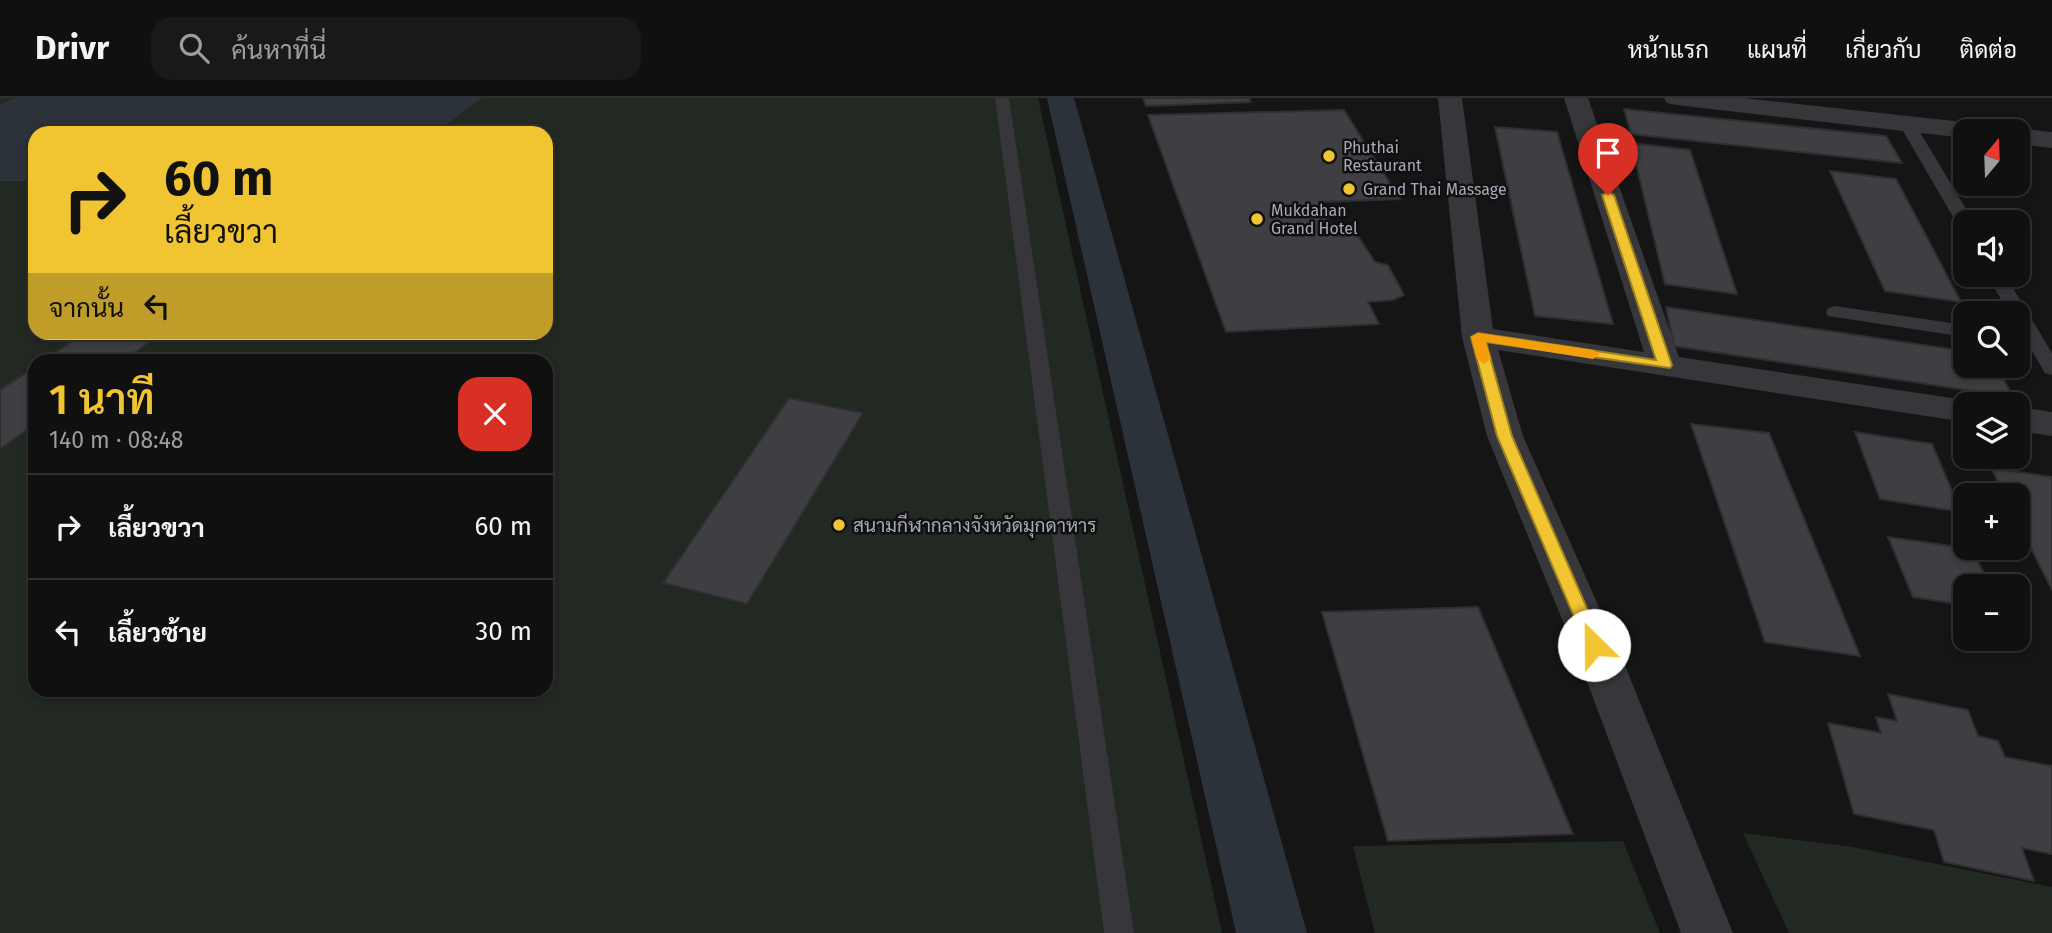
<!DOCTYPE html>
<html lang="th">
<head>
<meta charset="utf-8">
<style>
  :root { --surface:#101010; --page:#191919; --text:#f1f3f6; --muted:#9c9d9f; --line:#303030; --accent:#f1c532 }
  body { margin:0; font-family:"Fira Sans",Sarabun,sans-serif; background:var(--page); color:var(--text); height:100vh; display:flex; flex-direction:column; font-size:26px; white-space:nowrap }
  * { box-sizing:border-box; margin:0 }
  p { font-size:23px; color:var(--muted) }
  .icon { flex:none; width:38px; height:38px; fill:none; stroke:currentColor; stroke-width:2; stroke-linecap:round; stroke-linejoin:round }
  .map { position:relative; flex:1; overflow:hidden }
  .panel { position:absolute; left:28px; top:256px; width:525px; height:343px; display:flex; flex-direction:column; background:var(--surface); border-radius:21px; box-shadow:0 4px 10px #0003,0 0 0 2px var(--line) }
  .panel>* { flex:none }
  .guide { position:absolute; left:28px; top:28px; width:525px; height:214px; border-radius:21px; box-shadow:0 4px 10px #0003,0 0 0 2px var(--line); background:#f1c532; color:#111; overflow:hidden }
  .needle { width:46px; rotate:19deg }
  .buttons { position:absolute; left:1953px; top:21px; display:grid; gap:14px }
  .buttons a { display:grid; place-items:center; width:77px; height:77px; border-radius:14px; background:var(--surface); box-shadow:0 4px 10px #0003,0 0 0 2px var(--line); font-size:35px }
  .pin { position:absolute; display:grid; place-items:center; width:60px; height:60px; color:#fff; margin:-72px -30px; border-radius:50% 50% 50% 0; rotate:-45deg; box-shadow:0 0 7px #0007 }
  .pin .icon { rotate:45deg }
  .me { position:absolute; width:77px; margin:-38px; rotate:337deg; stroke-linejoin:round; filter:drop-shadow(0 0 5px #0008) }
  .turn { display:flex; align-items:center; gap:24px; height:147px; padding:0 21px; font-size:32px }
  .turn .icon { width:91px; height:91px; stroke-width:2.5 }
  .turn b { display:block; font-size:49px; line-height:60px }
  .then { display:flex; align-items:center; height:66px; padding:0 21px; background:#0003; gap:14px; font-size:26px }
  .round { display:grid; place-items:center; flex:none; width:74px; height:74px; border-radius:21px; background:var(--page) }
  .overview { display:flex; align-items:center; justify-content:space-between; height:119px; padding:0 21px }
  h1 { font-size:42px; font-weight:600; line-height:52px; color:var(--accent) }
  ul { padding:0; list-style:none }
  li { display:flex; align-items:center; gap:21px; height:105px; padding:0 21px; border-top:2px solid var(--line) }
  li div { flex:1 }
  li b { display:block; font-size:26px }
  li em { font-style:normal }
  header { display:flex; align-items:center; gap:42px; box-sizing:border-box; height:98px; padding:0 35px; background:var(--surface); border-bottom:2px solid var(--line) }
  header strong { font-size:33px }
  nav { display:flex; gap:38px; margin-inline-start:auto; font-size:24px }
  .search { width:490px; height:63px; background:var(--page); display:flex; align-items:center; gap:18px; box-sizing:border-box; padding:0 24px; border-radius:21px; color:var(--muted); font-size:26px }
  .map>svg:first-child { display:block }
</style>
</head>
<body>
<header>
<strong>Drivr</strong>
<div class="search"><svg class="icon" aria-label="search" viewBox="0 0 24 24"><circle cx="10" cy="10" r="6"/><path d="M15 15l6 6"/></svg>ค้นหาที่นี่</div>
<nav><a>หน้าแรก</a><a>แผนที่</a><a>เกี่ยวกับ</a><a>ติดต่อ</a></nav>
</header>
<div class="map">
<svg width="2052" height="835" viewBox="0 0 2052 835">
  <rect width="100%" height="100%" fill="#151516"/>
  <g fill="#212922" fill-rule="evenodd">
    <path d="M0,0h1038l184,835h-1222zM35,35h511v199h-511zM35,262h511v330h-511z"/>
    <path d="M1743,735l110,14 199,40v46h-263z"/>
    <path d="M1623,743l37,92h-285l-22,-87z"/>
  </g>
  <g fill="#2b323a">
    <path d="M13,0h469l-47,35h-400v48h-35v-76z"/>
    <path d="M1047,0h27l233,835h-71z"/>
  </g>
  <g fill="#3f3f43" stroke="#2f2f32" stroke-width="2">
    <path d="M1143,0h106l2,4 -105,4z"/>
    <path d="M1624,11l262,27 16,27 -271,-29z"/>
    <path d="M1344,12l56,89 -81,3 18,34h21l17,26 13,3 16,30 -11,5 -25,2 11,22 -153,8 -78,-217z"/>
    <path d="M1495,29l62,5 56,192 -78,-8z"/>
    <path d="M1631,45l59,7 47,144 -72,-10z"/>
    <path d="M1830,73l66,8 65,123 -76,-11z"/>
    <path d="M1666,209l299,44v15h32l16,31 -339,-51z"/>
    <path d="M86,234h78l-40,28h-80z"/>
    <path d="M35,269v57l-35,25v-59z"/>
    <path d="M789,300l74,15 -116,191 -84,-21z"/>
    <path d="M1691,326l78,9 91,223 -95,-14z"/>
    <path d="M1855,334l77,12 29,68 -81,-13z"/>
    <path d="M1991,370l61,9v113l-34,-68v-27h-13z"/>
    <path d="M1888,439l84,12 18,37h-25v19l-52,-8z"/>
    <path d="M1478,509l95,227 -185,7 -66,-229z"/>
    <path d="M1888,596l80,16 10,26 20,5 7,16 47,9v88l-30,-6 12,33 -90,-19 -10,-32 -80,-16 -26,-91 53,10 -5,-16 21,4z"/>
  </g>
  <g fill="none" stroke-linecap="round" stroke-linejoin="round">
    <g fill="#36363b" fill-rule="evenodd">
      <path d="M995,0h14l125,835h-30z"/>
      <path d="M1907,21l8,5 59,98h-9v5l-9,-5 -57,-98z"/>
      <path d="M1987,177h18l47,78v22l-7,-2 -27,-45v-15h-9z"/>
      <path d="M1835,208l130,19v12l-137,-21 -2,-4 2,-4z"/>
    </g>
    <g fill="#36363b" fill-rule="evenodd">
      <path d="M1438,0h24l31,231 151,23 -80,-254h24l91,259 286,43 13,4h-13v18l-467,-72 25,86 103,232 107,265h-52l-99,-265 -95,-232 -25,-99z"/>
      <path d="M1664,0h79l229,25 9,3 4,5h-20v7l-289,-33 -9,-2z"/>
      <path d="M2018,30l34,4v16l-34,-4v-13h-10z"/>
      <path d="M2018,309l34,5v24l-34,-5z"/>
    </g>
  </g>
  <path fill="#f1c532" stroke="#9d8020" stroke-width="2" d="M1608,94l6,3 58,170 -2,3 -184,-26 26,94 91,209 -9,7 -8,-7 -89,-209 -26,-99 7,-4 178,27 -54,-165z"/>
  <path fill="#f59e0b" d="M1478,235l115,17 7,4 -7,5 -107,-17 5,17 -7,5 -7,-5 -6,-22z"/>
  <g fill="#f1c532" stroke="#101011" stroke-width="2.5">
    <circle cx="1329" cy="58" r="7"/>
    <circle cx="1349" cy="91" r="7"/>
    <circle cx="1257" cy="121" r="7"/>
    <circle cx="839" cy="427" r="7"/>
  </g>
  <g text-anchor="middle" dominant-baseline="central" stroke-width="5" stroke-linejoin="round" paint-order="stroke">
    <g font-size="16" fill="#a6aab7" stroke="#101011" text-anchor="start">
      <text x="1343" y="49">Phuthai<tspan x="1343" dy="18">Restaurant</tspan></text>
      <text x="1363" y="91">Grand Thai Massage</text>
      <text x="1271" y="112">Mukdahan<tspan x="1271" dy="18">Grand Hotel</tspan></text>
    </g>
    <g font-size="19" fill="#a6aab7" stroke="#101011" text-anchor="start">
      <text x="853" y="427">สนามกีฬากลางจังหวัดมุกดาหาร</text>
    </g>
  </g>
</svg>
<div class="buttons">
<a><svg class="needle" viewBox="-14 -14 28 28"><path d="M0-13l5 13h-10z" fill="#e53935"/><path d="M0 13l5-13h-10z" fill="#9c9d9f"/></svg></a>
<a><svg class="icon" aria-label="sound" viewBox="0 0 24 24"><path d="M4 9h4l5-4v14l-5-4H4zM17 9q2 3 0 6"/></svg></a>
<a><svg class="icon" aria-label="search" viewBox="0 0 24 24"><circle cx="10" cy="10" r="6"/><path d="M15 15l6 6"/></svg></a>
<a><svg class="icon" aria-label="layers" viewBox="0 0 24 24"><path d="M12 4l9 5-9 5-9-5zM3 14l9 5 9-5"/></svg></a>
<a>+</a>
<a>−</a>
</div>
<div class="pin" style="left:1608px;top:97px;background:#d93025"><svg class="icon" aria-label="arrive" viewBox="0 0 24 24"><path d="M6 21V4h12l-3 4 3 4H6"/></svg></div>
<svg class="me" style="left:1594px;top:547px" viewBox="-20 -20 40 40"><circle r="19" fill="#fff"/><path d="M0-13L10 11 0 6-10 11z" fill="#f1c532"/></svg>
<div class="guide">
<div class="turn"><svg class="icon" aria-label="right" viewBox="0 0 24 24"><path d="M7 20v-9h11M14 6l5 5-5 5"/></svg><div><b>60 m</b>เลี้ยวขวา</div></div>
<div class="then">จากนั้น<svg class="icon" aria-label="left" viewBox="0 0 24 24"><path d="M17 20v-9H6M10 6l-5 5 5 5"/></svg></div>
</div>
<section class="panel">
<div class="overview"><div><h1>1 นาที</h1><p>140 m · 08:48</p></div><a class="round" style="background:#d93025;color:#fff"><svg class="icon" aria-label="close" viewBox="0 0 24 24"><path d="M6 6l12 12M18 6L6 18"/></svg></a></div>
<ul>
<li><svg class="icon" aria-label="right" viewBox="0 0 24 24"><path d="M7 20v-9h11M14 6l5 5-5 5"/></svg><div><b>เลี้ยวขวา</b></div><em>60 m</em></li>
<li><svg class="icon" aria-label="left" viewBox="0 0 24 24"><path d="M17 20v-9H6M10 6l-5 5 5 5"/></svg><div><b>เลี้ยวซ้าย</b></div><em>30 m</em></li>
</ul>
</section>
</div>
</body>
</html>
